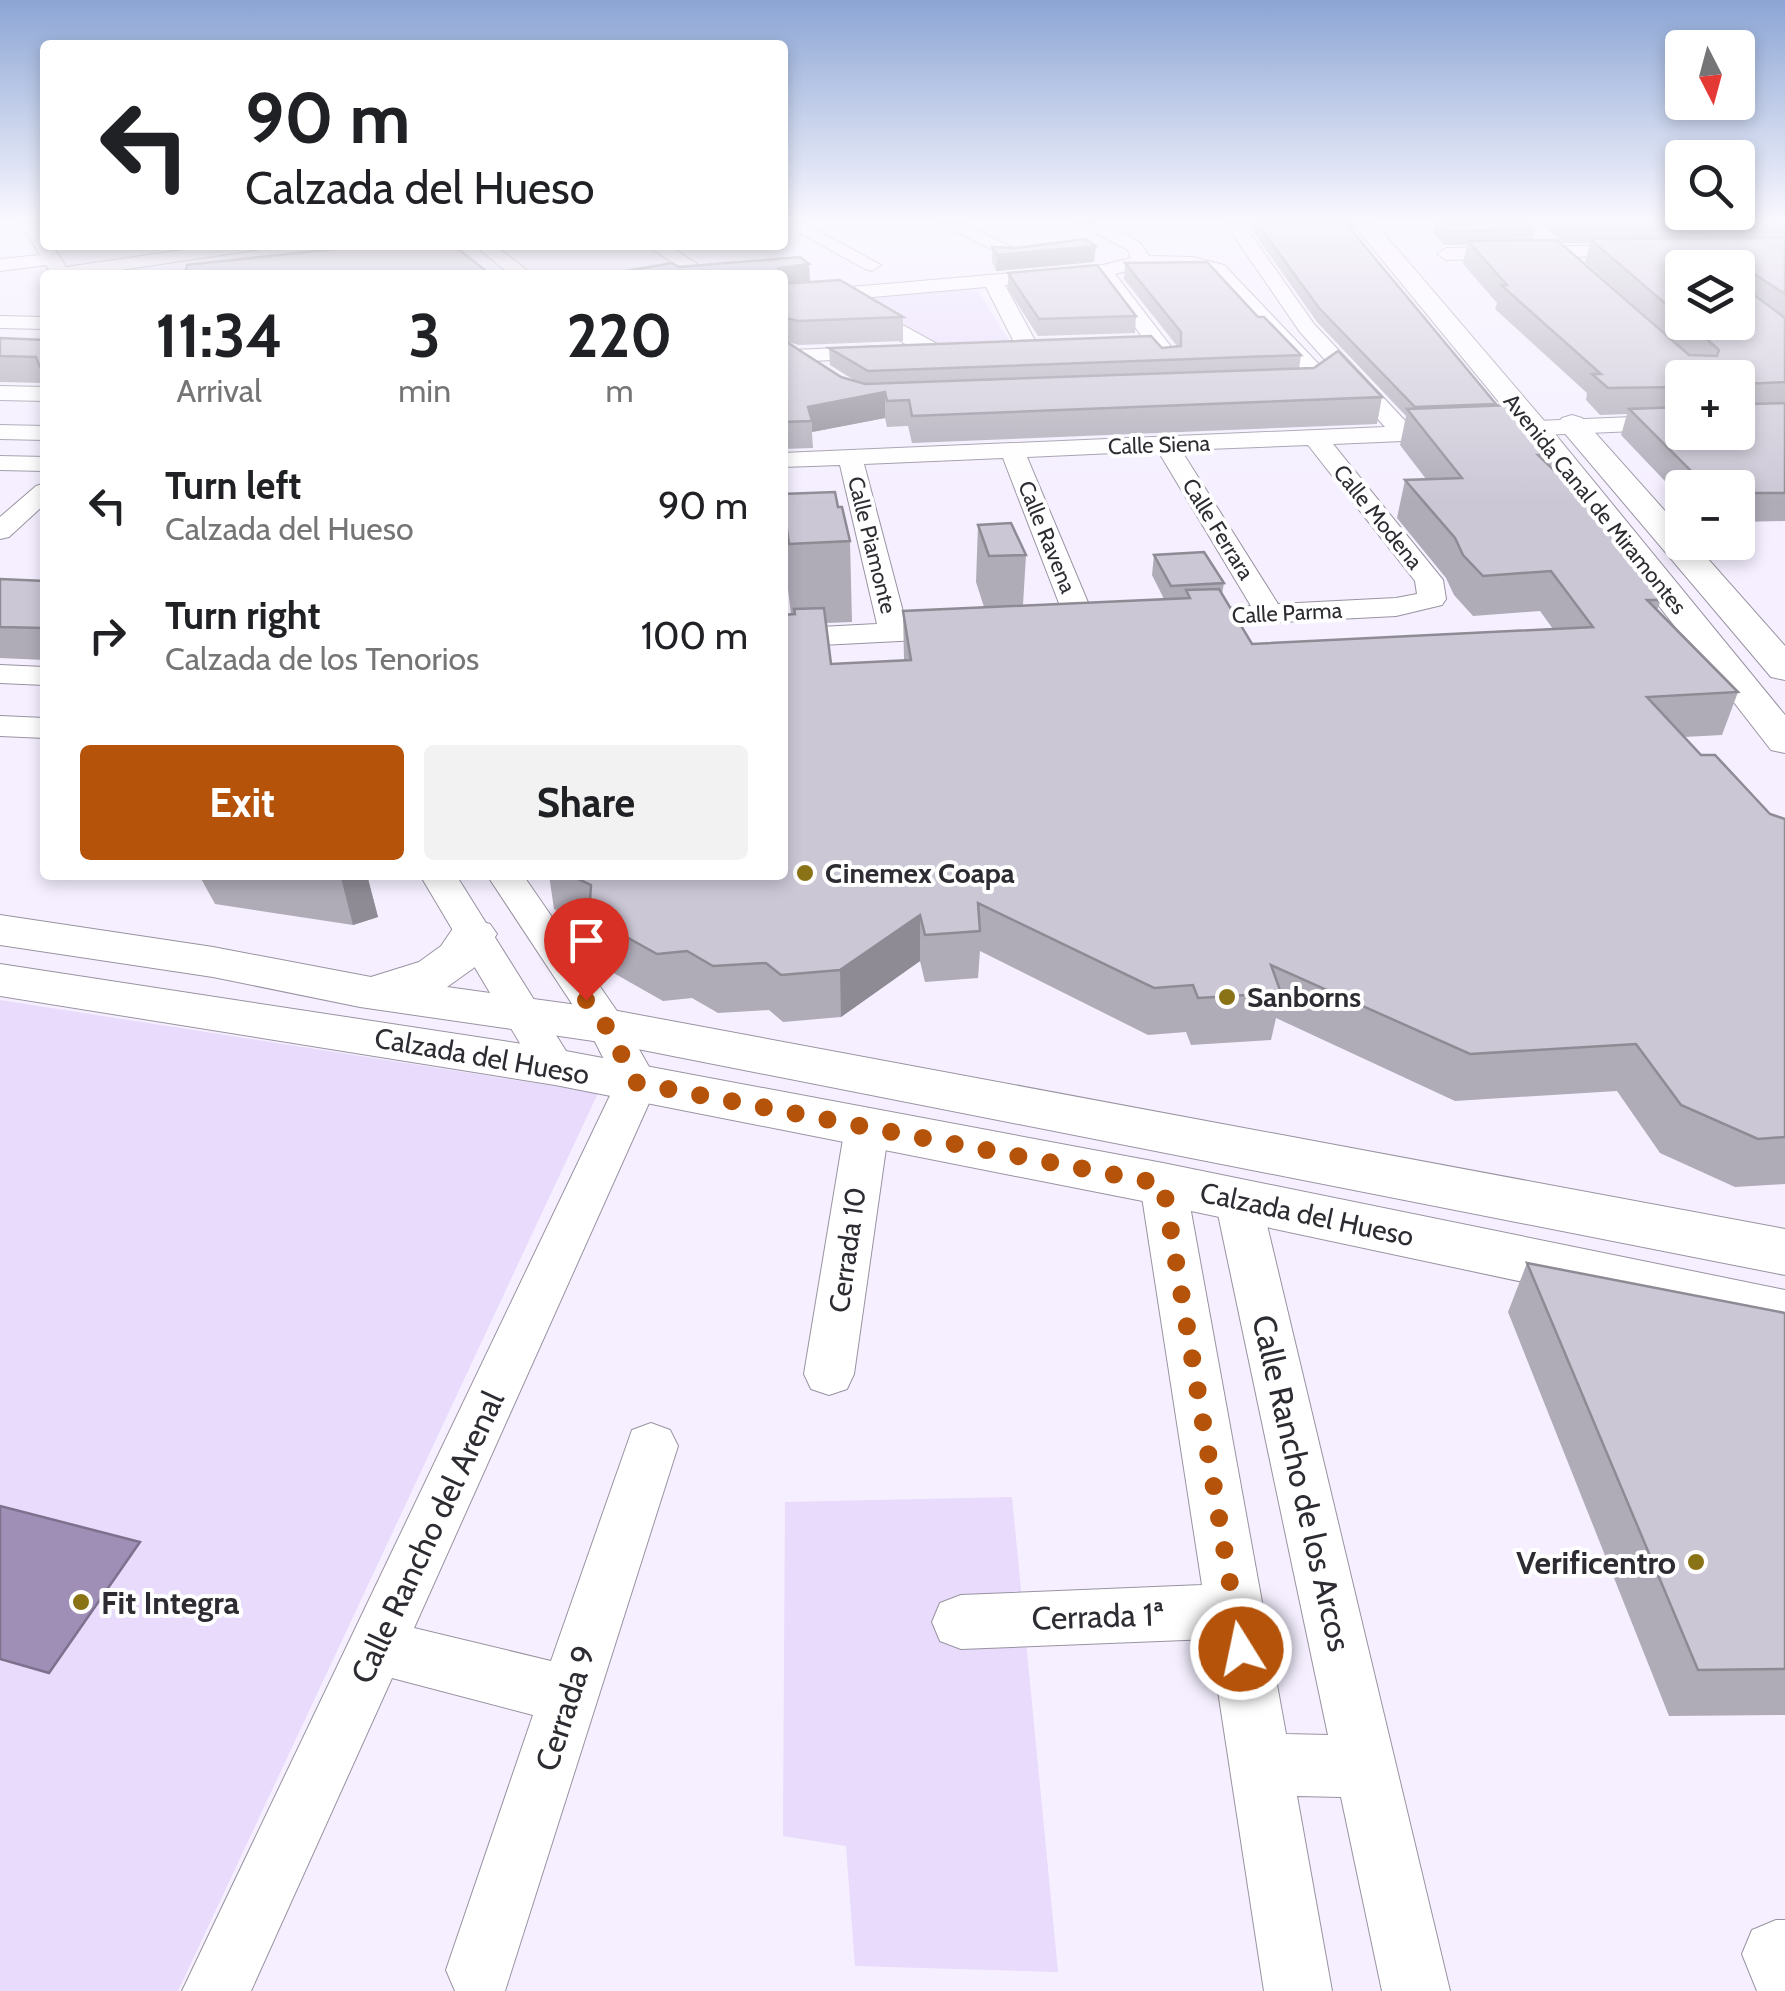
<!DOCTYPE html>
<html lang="en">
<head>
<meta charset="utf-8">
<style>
  :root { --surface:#fff; --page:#f2f2f2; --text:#202124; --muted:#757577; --accent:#b45309 }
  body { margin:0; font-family:Cabin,sans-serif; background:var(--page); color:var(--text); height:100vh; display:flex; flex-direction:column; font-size:38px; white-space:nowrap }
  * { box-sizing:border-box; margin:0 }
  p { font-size:32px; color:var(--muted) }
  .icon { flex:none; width:55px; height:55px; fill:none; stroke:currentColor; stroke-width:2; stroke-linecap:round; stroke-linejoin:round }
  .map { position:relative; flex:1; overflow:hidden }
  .panel { position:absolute; left:40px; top:270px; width:748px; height:610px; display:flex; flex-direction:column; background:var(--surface); border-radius:10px; box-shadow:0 5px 15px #0003 }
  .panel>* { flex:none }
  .guide { position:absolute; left:40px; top:40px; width:748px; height:210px; border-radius:10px; box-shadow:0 5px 15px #0003; background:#fff; color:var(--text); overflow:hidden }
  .needle { width:65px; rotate:174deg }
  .fabs { position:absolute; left:1665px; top:30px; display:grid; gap:20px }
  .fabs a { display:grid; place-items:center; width:90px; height:90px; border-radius:10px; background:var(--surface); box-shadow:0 5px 15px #0003; font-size:50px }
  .pin { position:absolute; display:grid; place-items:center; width:85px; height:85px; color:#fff; margin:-102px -42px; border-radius:50% 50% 50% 0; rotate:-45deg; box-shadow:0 0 10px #0007 }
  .pin .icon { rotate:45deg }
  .me { position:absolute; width:110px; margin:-55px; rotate:350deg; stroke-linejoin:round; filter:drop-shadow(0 0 8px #0008) }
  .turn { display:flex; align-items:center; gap:35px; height:210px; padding:0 40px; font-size:45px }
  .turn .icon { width:130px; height:130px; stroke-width:2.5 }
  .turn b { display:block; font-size:70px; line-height:85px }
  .eta { display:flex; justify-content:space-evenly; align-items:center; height:170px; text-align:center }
  .eta b { font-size:60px; font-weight:700; line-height:70px }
  .button { display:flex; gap:20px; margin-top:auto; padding:20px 40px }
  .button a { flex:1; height:115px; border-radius:10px; background:var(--accent); color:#fff; font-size:40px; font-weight:700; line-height:115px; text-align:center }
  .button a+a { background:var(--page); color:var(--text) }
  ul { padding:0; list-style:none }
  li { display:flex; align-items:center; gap:30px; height:130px; padding:0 40px }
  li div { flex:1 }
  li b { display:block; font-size:38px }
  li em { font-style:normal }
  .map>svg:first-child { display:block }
</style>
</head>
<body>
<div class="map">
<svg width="1785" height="1991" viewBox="0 0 1785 1991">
  <rect width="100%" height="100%" fill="#f5efff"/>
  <g fill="#e8dbfc">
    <path d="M975,286l35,56 -69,4 -83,-49z"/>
    <path d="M0,1000l598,93 -420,898h-178z"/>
    <path d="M1012,1497l46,475 -203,-6 -9,-120 -63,-10 2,-334z"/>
  </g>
  <path fill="#9f8eb6" stroke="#7d718e" stroke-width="2.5" d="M0,1506l140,36 -91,131 -49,-14z"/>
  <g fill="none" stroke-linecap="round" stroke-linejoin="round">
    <g stroke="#9993a1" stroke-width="2">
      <g id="minor">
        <path d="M20,223h18l7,11v11h7l14,22 151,-22h47l-9,5 -168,25h-35l-6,-10 -46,6v-12l40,-4z"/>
        <path d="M782,223h22l77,42 -9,6 -7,-2z"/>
        <path d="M938,223h24l63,31 -9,6 -7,-2z"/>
        <path d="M1076,223c25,0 62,8 73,33l44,1 31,8 107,112 -21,13 -39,-1 -3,-5 3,-5 36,-3 -97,-103c-32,-8 -63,-8 -95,1l87,113 -11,7 -8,-2 -85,-115 -93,8 33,61 -11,6 -11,-6 -30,-59 -204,18v-12l321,-28 28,-7 -3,-8z"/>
        <path d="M1225,223h18l71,101 96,102 272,-11v14l-349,15 110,136 3,19 -4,6 -46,11 -215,11 -10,-3 -5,-6 5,-6 80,-6 -93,-155 -131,6 70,167 -5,6h-20l-5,-6 -64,-166 -139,6 42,159h62l5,6 -5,6 -10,3 -176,9v-18l95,-5 -37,-159 -58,2v-14l603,-26 -85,-95zM1308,445l107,136 2,13 -21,4 -118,6 -97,-154z"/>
        <path d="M474,245h21l38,30h-22z"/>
        <path d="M646,245h22l46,30h-23z"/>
        <path d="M1642,245l9,6 -2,4 -203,5 -9,-6 9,-6z"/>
        <path d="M859,301l80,44 3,5 -3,5h-16l-71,-44v-8z"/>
        <path d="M0,316l45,1v12l-45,-1z"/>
        <path d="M883,346l11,6 -3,5 -97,5 -11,-6 11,-6z"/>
        <path d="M0,386l45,1v14l-45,-1z"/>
        <path d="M0,425l45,1v14l-45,-1z"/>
        <path d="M0,456l45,1v14l-45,-1z"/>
        <path d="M45,483v21l-36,33 -9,2v-22l36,-31z"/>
        <path d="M0,665l45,2v18l-45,-2z"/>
        <path d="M0,716l45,2v20l-45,-2z"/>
        <path d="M420,875h36l120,192 -6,10 -15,4 -15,-4z"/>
        <path d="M487,875h36l98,142 37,66 -244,545 137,33 81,-231 19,-7 19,7 8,16 -173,545h-50l-9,-21 87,-255 -141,-37 -141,313h-69l434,-908 -28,-55z"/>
        <path d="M867,1112l15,4 7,11 -35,247 -7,15 -18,6 -18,-6 -7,-15 41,-247 7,-11z"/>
        <path d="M1163,1167l16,5 7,12 100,550 42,1 -113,-535 7,-12 16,-5 16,5 7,12 189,791h-68l-41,-194 -44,-1 35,195h-68l-54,-352 -249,10 -21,-8 -8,-19 8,-19 21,-8 241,-10 -62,-401 7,-12z"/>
        <path d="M1776,1920h9v71h-28l-15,-37 10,-24z"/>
      </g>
    </g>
    <g stroke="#9993a1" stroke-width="2">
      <g id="major">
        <path d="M1352,223h23l171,200 239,292v38l-14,-3 -245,-315z"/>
        <path d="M1572,415l10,3 100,112v12h11l92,104v34l-14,-3 -209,-247 -5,-6 5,-6z"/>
        <path d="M0,915l213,32 158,30 48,-15 22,-16 15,-22 17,-5 17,5 7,10 -22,33 -28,20 160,22 1178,220v46l-1178,-232 -247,-36 -147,-30 -213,-32z"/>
        <path d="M0,964l555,85 608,114 622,127v48l-622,-133 -608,-120 -555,-89z"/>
      </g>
    </g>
    <use href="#minor" fill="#fff" fill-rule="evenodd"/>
    <use href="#major" fill="#fff" fill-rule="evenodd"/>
  </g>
  <g fill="#afabb7" fill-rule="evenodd">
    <path d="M1247,223h105l2,3 -1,6 143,174 59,49 -4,13 83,79 -2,5 18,21 -3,10 14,17 -4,10 81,82 -16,43 -38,2 17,18 69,59 15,5v365l-50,3 -75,-34 -43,-62 -162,10 -179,-83 -5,22 -80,5 -5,-13 -38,3 -168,-84 -2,27 -53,4 -5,-21 -79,56 -58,5 -14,-12 -51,3 -26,-15 -29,3 -67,-38 -5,-35 -37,-19 -5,-34h233l9,-261 -5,-41 -4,-79 56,13 12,34 2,81 -26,1 5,41 73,-4 -1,-49 81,-4 -8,-25 2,-57 48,30 -3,50 141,-6 -12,-24 2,-20 70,28 -2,11 30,50 301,-15 -13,-18 -67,5 -19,-21 -8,-17 -49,-60 8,-38 21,-1 -26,-34 6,-29 -89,-94z"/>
    <path d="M1435,223h92l8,7 -2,11 156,114 -104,-93 5,-19h-27l-23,-20h245v298l-47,1v-34h-56v11l-61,-64 6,-21 -27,1 -14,-15 1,-7 -92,-84 2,-6 -34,-39 4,-19h-23l-11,-12zM1682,268l56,54h-56zM1682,378l56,54h-56z"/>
    <path d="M309,245h144l-137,6z"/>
    <path d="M992,247l24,1 78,14 -98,9 -4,-9z"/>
    <path d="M800,257l9,7 1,18 30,-2 63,37v24l-104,4 -11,-3 53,35 16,5 -27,-17 -1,-17 322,-12 11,12 15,-2 -53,-67 1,-16 82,-1 51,55h6l37,38 -2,14 15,-1 24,-17 44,46 -5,27 -465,19 -4,-17 -21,1 -2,-9 -73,14 1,16 -31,1v-174h-156v-4l46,-8 7,4z"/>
    <path d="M1008,273l128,43 -1,17 -97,3 -30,-47z"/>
    <path d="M0,338l45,2v43l-45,-1z"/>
    <path d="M0,579l45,2v79l-45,-2z"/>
    <path d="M199,875h168l11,42 -25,8 -138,-21z"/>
    <path d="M1527,1263l258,50v402l-116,1 -161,-404z"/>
  </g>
  <g fill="#8f8b95">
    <path d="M1096,246l-2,16 -98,9 1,-16z"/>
    <path d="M809,264l1,23 -28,3v-15h-4v-7z"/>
    <path d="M885,392v26l-73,14v-11l-4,-14z"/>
    <path d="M351,875h16l11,42 -25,8 -12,-47z"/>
    <path d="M920,915v46l-79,56 -1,-47z"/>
  </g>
  <g fill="#ccc7d5" stroke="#8f8b95" stroke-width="2.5">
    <path d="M1257,223h95l2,3h-6l148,178 -81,3 -96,-99z"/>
    <path d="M1439,223h88l8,7 -88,1z"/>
    <path d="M1785,238v56l-40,-26 -3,18 43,32v64l-41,2 -1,17 4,3 38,-1v90h-47v-5h-30l-79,-79 53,-2v25h56v-54h-56v9l-74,1 -16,-14h9l-100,-89h6l-39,-44 89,-1 132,115 28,1 2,-6 -32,-28h51v-54h-56v50l-92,-79z"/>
    <path d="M1085,239l11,7 -99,9 -5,-8 24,1z"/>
    <path d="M330,245h123l38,30h-306l2,-10 148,-16z"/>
    <path d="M800,257l9,7 -31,4v7h-145l-7,-4 46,-8 7,4z"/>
    <path d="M1207,262l51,55h6l37,38 -433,16 -39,-23 322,-12 11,12 19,-2v-14l-56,-69z"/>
    <path d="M1097,265l39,51 -97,3 -31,-46z"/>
    <path d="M840,280l63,37 -105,4 -16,-4v-33z"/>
    <path d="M0,338l45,2v27h-5l-4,-10 -36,-1z"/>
    <path d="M782,339l59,38 24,7 449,-16 24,-17 44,46 -470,19 -3,-16 -22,1 -2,-9 -77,15 4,14 -30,1z"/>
    <path d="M1513,405l42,50h-17l96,92h-6l22,26 -11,1 22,26h-14l91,92 -91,5 54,58h14l55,59 15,5v318l-27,2 -77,-34 -45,-61 -166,10 -199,-89 10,28 -83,5 -5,-13 -39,3 -176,-85 2,28 -55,4 -5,-20 -80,55 -59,5 -15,-12 -53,3 -26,-15 -30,3 -68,-38 2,-31 -21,-10h212v-260l13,-1 -1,-5 30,-1 7,56 80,-4 -8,-49 287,-13 -4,-8 33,-1 33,55 341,-17 -42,-56 -68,5 -20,-21 -8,-17 -50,-58 57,-2 -55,-69z"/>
    <path d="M835,492l3,15h4l8,34 -61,3 -7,-50z"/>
    <path d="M1011,523l15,32 -37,1 -11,-31z"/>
    <path d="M1204,552l20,31 -53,3 -17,-31z"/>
    <path d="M0,579l45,2v47l-45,-1z"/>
    <path d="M318,875h33l-10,3z"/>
    <path d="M1527,1263l258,50v356l-87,1z"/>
  </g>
  <linearGradient id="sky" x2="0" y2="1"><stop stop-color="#8ba5d4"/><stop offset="0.44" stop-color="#faf8ff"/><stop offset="1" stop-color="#faf8ff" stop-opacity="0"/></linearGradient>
  <rect width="1785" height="502" fill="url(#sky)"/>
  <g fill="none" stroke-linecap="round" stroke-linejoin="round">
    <path stroke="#b45309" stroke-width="18" stroke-dasharray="0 32.4" d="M586,1000l20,26 31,57 526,101 78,465"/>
  </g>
  <g fill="#8a7316" stroke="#fff" stroke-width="4">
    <circle cx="805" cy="873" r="10"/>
    <circle cx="1227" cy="997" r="10"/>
    <circle cx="1696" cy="1562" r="10"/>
    <circle cx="81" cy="1602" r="10"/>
  </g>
  <g text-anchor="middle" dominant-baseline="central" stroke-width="8" stroke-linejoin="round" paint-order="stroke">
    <g font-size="22" fill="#2e2c32" stroke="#fff">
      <text transform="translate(1159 445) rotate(-2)">Calle Siena</text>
      <text transform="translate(1595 504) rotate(51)">Avenida Canal de Miramontes</text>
      <text transform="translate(1378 517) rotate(51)">Calle Modena</text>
      <text transform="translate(1218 529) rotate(58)">Calle Ferrara</text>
      <text transform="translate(1047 537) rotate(68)">Calle Ravena</text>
      <text transform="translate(872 545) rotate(76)">Calle Piamonte</text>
      <text transform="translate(1287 613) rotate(-3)">Calle Parma</text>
    </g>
    <g font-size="28" font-weight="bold" fill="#2e2c32" stroke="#fff" text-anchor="start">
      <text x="825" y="873">Cinemex Coapa</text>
      <text x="1247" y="997">Sanborns</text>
    </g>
    <g font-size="28" fill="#2e2c32" stroke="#fff">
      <text transform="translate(482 1056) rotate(10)">Calzada del Hueso</text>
      <text transform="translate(1307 1214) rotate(12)">Calzada del Hueso</text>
      <text transform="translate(847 1250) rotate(-82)">Cerrada 10</text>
    </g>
    <g font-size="32" fill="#2e2c32" stroke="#fff">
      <text transform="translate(1302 1483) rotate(77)">Calle Rancho de los Arcos</text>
      <text transform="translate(427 1537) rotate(-65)">Calle Rancho del Arenal</text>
      <text transform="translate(1098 1616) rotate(-2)">Cerrada 1ª</text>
      <text transform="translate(565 1708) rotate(-72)">Cerrada 9</text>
    </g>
    <g font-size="32" font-weight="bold" fill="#2e2c32" stroke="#fff" text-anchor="end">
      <text x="1676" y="1562">Verificentro</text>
      <text x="101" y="1602" text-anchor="start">Fit Integra</text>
    </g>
  </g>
</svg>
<div class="fabs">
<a><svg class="needle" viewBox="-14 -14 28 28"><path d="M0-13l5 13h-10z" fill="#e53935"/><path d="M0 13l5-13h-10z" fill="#757577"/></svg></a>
<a><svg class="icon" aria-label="search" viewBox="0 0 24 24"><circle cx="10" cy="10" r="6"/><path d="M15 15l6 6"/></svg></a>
<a><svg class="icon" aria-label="layers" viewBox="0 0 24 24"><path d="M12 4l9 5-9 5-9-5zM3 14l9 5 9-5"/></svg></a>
<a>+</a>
<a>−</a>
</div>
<div class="pin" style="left:586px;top:1000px;background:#d93025"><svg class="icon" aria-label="arrive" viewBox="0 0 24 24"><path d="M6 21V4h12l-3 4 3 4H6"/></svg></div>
<svg class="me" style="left:1241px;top:1649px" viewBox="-20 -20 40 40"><circle r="17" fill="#b45309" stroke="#fff" stroke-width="3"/><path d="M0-11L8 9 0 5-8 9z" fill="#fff"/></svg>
<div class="guide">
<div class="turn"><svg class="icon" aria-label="left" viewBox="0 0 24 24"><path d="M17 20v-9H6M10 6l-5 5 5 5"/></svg><div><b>90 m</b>Calzada del Hueso</div></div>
</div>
<section class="panel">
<div class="eta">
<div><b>11:34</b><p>Arrival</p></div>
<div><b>3</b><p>min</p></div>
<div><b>220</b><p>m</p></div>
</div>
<ul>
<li><svg class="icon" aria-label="left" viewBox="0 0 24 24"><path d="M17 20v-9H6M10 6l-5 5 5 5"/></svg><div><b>Turn left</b><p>Calzada del Hueso</p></div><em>90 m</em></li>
<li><svg class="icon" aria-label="right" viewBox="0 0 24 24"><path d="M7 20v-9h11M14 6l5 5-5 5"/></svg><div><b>Turn right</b><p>Calzada de los Tenorios</p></div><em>100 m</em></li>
</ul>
<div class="button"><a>Exit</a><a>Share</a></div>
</section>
</div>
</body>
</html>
